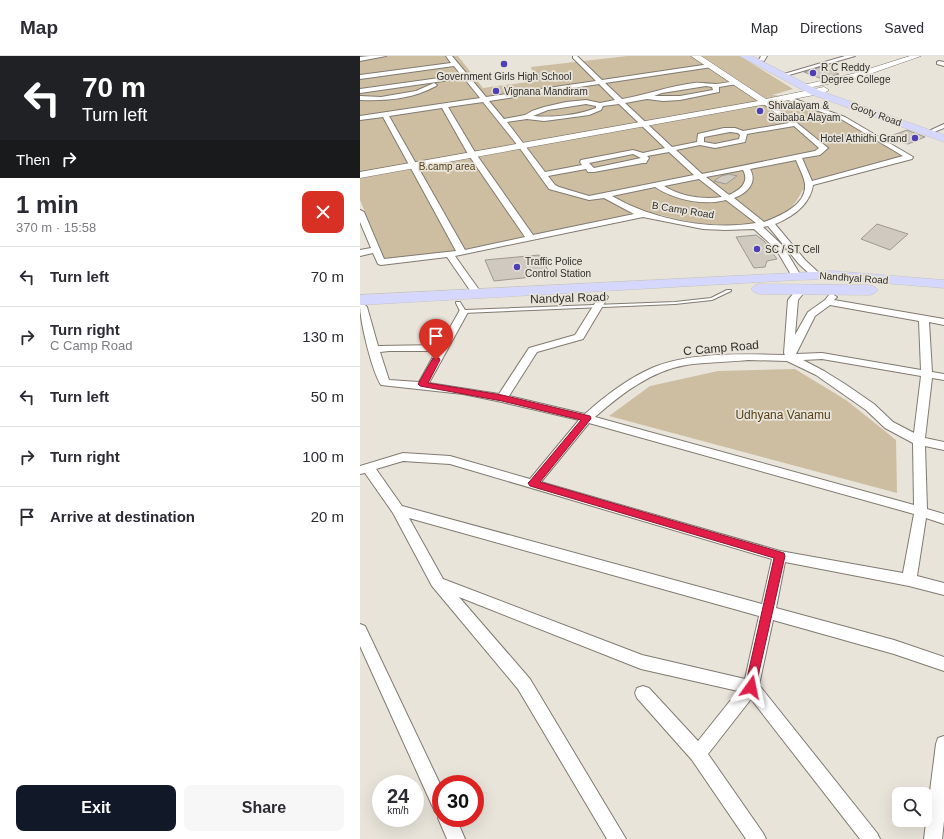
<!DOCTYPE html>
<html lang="en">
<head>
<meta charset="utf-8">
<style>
  :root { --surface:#fff; --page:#f7f7f7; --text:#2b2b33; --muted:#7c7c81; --line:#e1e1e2; --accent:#111827 }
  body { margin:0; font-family:Arial,sans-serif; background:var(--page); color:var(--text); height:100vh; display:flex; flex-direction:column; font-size:15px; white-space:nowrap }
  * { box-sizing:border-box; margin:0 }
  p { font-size:13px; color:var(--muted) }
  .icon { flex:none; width:22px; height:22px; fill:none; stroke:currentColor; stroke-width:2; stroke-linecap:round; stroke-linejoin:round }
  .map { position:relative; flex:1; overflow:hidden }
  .drawer { display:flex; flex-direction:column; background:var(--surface); width:360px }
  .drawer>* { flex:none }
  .banner { background:#202124; color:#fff; overflow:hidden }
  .buttons { position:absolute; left:532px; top:731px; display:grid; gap:8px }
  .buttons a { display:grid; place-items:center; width:40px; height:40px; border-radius:8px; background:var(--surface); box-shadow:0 4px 16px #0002; font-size:20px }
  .speed { position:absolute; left:12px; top:719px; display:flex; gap:8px; font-size:20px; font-weight:700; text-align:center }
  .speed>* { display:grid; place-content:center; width:52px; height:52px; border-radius:50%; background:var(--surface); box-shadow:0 4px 16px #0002; line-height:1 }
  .speed small { font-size:10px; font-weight:400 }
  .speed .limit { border:6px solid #d22; background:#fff; color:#111 }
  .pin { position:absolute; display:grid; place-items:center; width:34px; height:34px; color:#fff; margin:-41px -17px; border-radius:50% 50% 50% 0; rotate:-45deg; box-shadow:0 0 4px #0007 }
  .pin .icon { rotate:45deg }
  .me { position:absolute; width:44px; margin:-22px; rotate:12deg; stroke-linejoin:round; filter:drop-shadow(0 0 3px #0008) }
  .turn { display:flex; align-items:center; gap:14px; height:84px; padding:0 16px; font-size:18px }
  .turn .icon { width:52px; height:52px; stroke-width:2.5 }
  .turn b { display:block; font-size:28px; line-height:34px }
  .then { display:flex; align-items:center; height:38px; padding:0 16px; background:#0003; gap:8px; font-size:15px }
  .round { display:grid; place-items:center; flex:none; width:42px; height:42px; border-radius:8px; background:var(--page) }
  .head { display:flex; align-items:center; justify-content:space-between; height:68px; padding:0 16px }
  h1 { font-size:24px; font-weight:800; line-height:30px }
  .primary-button { display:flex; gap:8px; margin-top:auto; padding:8px 16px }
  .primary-button a { flex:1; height:46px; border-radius:8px; background:var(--accent); color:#fff; font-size:16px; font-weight:800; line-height:46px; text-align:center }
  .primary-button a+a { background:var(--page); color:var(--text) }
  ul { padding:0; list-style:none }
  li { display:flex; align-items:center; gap:12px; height:60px; padding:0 16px; border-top:1px solid var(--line) }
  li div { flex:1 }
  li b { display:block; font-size:15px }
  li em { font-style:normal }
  header { display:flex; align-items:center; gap:24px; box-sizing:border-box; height:56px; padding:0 20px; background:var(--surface); border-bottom:1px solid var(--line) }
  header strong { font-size:19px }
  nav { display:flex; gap:22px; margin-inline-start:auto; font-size:14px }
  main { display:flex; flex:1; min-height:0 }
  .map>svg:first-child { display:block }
</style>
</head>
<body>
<header>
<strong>Map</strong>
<nav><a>Map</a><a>Directions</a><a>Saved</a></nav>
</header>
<main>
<section class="drawer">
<div class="banner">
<div class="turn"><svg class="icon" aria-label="left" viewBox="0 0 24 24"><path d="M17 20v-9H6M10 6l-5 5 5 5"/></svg><div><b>70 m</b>Turn left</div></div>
<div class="then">Then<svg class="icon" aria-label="right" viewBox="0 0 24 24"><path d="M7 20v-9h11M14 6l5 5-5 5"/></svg></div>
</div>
<div class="head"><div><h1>1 min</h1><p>370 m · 15:58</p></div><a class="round" style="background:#d93025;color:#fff"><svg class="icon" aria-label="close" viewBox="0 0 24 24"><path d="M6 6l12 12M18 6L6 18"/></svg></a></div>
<ul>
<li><svg class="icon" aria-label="left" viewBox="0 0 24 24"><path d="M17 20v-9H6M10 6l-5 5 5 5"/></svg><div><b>Turn left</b></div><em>70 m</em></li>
<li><svg class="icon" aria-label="right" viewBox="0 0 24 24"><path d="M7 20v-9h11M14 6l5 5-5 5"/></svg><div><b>Turn right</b><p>C Camp Road</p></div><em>130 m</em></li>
<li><svg class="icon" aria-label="left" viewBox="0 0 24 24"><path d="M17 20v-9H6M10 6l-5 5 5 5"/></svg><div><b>Turn left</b></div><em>50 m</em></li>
<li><svg class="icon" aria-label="right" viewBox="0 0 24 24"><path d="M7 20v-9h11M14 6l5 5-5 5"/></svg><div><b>Turn right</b></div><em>100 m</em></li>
<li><svg class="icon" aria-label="arrive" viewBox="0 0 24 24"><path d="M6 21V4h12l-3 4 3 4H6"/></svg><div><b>Arrive at destination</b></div><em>20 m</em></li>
</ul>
<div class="primary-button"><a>Exit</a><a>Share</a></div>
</section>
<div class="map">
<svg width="584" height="783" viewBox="0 0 584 783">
  <rect width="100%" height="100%" fill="#e9e4da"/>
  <g fill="#cdbea2">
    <path d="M0,0h98l25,32 52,-7 -4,-14 96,-11h113l53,33 -21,6 12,1 59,22 62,38 -101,26v6l-7,12 -7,9 -15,10 -18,5 -32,2 -34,-4 -44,-10 -188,40 -74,8 -25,-60z"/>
    <path d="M435,313l51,31 50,40 1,53 -288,-77 41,-30 68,-15z"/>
  </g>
  <g fill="#cfc9c0" stroke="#9e9990">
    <path d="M461,11l18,7 -17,5 -18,-7z"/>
    <path d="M547,74l18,7 -17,7 -23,-6z"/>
    <path d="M369,118l8,2 -11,8 -12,-3 7,-5z"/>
    <path d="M517,168l31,10 -18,16 -29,-11z"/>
    <path d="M396,179l8,6 13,18 -10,2 -2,6 -11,1 -18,-31z"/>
    <path d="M179,199l12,20 -57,6 -9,-21z"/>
  </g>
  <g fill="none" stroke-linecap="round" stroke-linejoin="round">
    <g stroke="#807a71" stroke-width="2">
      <path id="service" d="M367,234h4v1l-19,9 -37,4 -212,9h-2l-5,-10v-1h4l5,8 210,-8 36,-4z"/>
    </g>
    <g stroke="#807a71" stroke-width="2">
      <g id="minor">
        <path d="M10,0h16l-26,5v-4z"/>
        <path d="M86,0h6l34,41 110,-16 -23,-23v-2h4l25,24 108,-16 2,1v2l-107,16 17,16c24,-4 47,-13 72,-16 8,-1 14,1 22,1 7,0 14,-3 21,-2v2l-18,3v5l-39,8 -17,1 -16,-2 -22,4 47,44 25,-5 1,-8 26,-6h11l8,3 46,-8 -28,-21 5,-1 31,22 31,25 -8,7 -18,3 10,23 91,-25 -62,-37 -56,-20v-2h4l56,20 68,40 -1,2 -99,26c-3,20 -21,32 -38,39l30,36 14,13 2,2 -2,2h-6l-14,-13 -31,-38 -5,1 20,19 18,30 -2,2h-6l-17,-29 -22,-20 -29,1 -22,-1 -60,-12 -188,39 27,38 -5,3 -3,-1 -27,-39 -66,8 -3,-1 -5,-11 -13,3v-6l11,-2 -11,-26v-12l4,2 20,47 72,-8 -73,-134 -23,3v-4l120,-18 -16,-20 -104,15v-4l101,-14 -7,-9 -94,13v-4l91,-12zM239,28l16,16 -15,3 -14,-3 -20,2 -22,5 -12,4 -7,4 -21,4 -15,-18zM346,30l6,1 1,3 -33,6h-26l8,-3zM123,46l36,45 30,42 40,11 15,-2 30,16 -101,21 -57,-81 -28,-47zM226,48l10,2v2c-18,7 -43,10 -63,8l15,-6zM259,48l46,44 -22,5 -10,-3 -52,10 -1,2 2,3 -37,7 -38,-50 20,-3 17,2 8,-1 37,-5 12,-5 2,-4zM82,52l26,46 57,83 -60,13 -76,-134zM434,70l25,22 -4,3 -113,23 -26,-24 24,-5 15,3 30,-6 2,-8zM370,76l8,1 2,2 -1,4 -24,5 -11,-2v-5zM309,96l25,23 -105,21 -30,-9 -4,-2 -7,-9 38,-7 2,3h6l49,-9h3l3,-5 -2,-2zM273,98l8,4 -47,10 -5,-5zM436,104c3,8 8,16 9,24 2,21 -25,32 -41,38l-30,-24c13,-5 24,-15 16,-29zM383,114c7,12 -3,20 -14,25l-23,-18zM339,123l23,18c-20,3 -42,-1 -58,-11zM295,131c20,13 48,19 71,13l30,23c-46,8 -105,-4 -144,-27z"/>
        <path d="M401,0h6l-3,5 -5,-1z"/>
        <path d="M485,0h10l-66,19 -5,-1z"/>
        <path d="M579,5l5,1v4l-7,-2v-2z"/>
        <path d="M74,27l3,2 -1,1c-24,13 -49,15 -76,14v-4l21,1 35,-6z"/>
        <path d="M584,68v4l-10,4 -3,-2z"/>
        <path d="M441,231l5,3 -8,10 -3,35 13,-23 17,-12 4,-5 3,-1 5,3 -3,3 110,19v6l-15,-3 3,50 12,2v6l-12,-2 -7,60 19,4v8l-19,-4 2,63 17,5v10l-18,-6 -9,58 27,7v12l-35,-9 -124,-24 -9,46 118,32 50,17v14l-50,-17 -121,-34 -14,65 118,148 3,6h-20l-109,-140 -43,55 55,79 3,6h-20l-54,-79 -55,-62 -2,-5 2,-5 6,-2 6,2 49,53 40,-50 -97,-22 -182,-72 71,82 96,160h-19l-89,-150 -86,-103 -39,-73 -28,-40 -5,1v-8l43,-13 47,3 80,23 49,-59 -77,-18 -39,-8 -82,-9c-9,-14 -21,-63 -21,-80h5l2,2 11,39 62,-1 20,-35h6l2,2 -39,71 70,11 30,-46 46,-13 25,-40h6l2,2 -25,42 -46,13 -28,44 76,18c20,-18 42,-35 67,-46 37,-16 93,-14 133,-13l-1,-2 4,-53 10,-12zM470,249l89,16 2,49 -99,-17 -26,1 19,-38zM29,295h47l-17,31 -30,-2 -9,-28zM462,303l99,17 -7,57 -21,-11 -19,-18 -29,-20 -21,-13 -21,-11zM388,304l39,1 29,14 50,35 19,18 28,15 1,62 -319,-88c26,-23 56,-46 91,-52 20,-3 42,-3 62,-5zM229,367l325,91 -11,59 -123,-22 -239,-69zM43,405l47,3 322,95 -10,45 -360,-98 -26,-37zM49,462l350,98 -14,63 -103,-24 -199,-76z"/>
        <path d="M0,568l5,2 76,160v32h15l9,21h-18l-9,-21 2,-4 -5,-2 -75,-166z"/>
        <path d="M584,680v85l-2,18h-18l12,-95 2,-6z"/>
      </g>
    </g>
    <g stroke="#807a71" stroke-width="1">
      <g id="tertiary">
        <path d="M550,0h11l-60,21 -58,12 -4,-2 4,-2 53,-12z"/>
        <path d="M404,44l4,2 -1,2 -407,74v-6z"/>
      </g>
    </g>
    <g stroke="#807a71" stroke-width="1">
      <path id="secondary" d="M331,0h10l65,43 58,-12 5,3 -5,3 -60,12z"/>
    </g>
    <g stroke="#c5c4c3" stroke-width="1">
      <g id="primary">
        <path d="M380,0h12l66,34 126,45v7l-134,-48z"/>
        <path d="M473,215l111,9v8l-111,-9 -37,1 -436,25v-10z"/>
        <path d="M399,228l111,1 5,2 3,3 -3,3 -5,2 -111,-1 -5,-2 -3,-3 3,-3z"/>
      </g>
    </g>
    <use href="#service" fill="#fff" fill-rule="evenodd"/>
    <use href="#minor" fill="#fff" fill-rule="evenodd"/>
    <use href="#tertiary" fill="#fff" fill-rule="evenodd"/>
    <use href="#secondary" fill="#fff" fill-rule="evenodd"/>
    <use href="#primary" fill="#d6d7fc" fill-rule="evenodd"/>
  </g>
  <path fill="#e11d48" stroke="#92132f" d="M73,302h6l1,2 -12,23 74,12 88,21 1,2 -1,2 -50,62 244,71 1,3 -30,134 -4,2 -5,-2 -1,-3 29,-129 -244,-72 -2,-3 2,-2 51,-61 -79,-19 -82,-15 -2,-2z"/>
  <g fill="#4f3fb6" stroke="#e9e4da" stroke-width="1.5">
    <circle cx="144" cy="8" r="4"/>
    <circle cx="453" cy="17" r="4"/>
    <circle cx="136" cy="35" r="4"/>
    <circle cx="400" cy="55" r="4"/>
    <circle cx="555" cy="82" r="4"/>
    <circle cx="397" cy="193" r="4"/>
    <circle cx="157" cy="211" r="4"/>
  </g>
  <g text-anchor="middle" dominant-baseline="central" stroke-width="3.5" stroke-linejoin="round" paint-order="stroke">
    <g font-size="10" fill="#302e2a" stroke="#e9e4da" text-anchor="start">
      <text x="461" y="11">R C Reddy<tspan x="461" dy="12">Degree College</tspan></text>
      <text x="144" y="20" text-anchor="middle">Government Girls High School</text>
      <text x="144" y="35">Vignana Mandiram</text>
      <text x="408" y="49">Shivalayam &amp;<tspan x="408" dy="12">Saibaba Alayam</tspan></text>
      <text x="547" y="82" text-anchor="end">Hotel Athidhi Grand</text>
      <text x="405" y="193">SC / ST Cell</text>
      <text x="165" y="205">Traffic Police<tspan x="165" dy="12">Control Station</tspan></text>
    </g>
    <g font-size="10" fill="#302e2a" stroke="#e9e4da">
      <text transform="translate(516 58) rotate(20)">Gooty Road</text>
      <text transform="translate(323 154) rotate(9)">B Camp Road</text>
      <text transform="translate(494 222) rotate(4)">Nandhyal Road</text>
    </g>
    <g font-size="10" fill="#543e13" stroke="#e9e4da">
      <text x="87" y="110">B.camp area</text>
    </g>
    <g font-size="12" fill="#302e2a" stroke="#e9e4da">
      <text transform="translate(208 242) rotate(-2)">Nandyal Road</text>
      <text transform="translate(361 292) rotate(-5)">C Camp Road</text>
    </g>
    <g font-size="12" fill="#543e13" stroke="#e9e4da">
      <text x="423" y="359">Udhyana Vanamu</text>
    </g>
  </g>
</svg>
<div class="buttons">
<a><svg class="icon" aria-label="search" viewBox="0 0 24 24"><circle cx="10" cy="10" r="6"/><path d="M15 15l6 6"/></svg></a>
</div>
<div class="speed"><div>24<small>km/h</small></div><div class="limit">30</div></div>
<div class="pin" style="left:76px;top:304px;background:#d93025"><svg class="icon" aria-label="arrive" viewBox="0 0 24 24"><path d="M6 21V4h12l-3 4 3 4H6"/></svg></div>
<svg class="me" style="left:391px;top:631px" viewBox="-20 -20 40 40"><path d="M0-17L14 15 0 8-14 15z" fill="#e11d48" stroke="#fff" stroke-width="4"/></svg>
</div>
</main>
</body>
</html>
